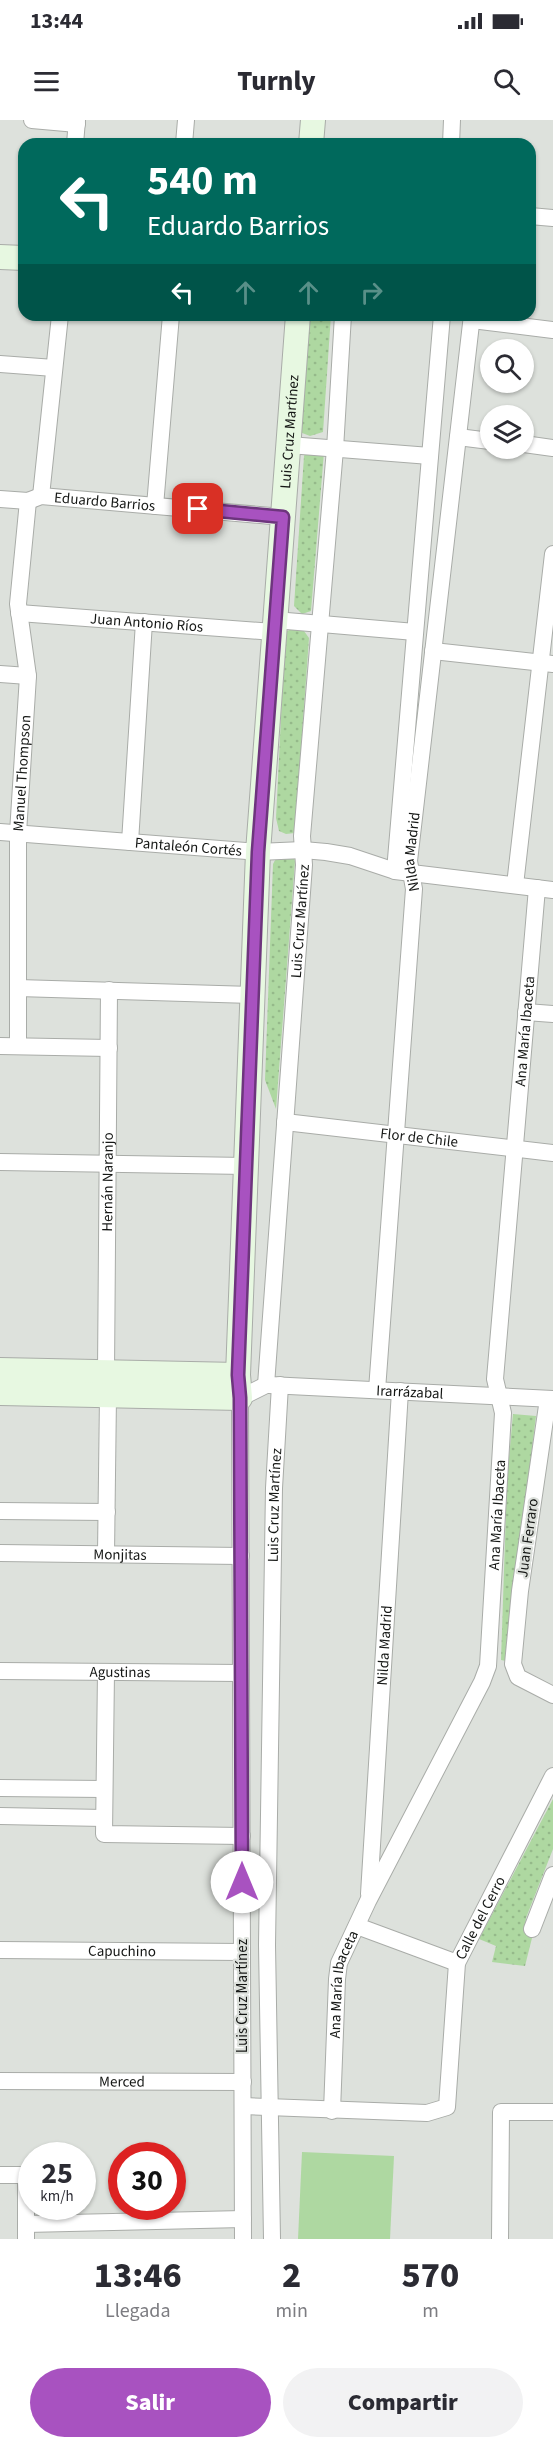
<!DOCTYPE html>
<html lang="es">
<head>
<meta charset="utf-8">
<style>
  :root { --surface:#fff; --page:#f2f2f3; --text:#2b2b33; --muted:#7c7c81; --accent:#a852c0 }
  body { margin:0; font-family:"Source Sans 3",sans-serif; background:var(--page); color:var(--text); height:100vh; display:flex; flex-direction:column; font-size:22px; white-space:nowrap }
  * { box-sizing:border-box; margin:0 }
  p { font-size:20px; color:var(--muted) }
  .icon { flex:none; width:33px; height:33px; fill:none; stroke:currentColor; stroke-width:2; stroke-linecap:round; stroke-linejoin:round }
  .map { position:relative; height:2119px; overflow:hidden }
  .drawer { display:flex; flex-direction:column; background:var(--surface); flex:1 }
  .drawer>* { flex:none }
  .guide { position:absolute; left:18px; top:18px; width:518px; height:183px; border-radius:18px; box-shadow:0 2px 4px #0004; background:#00695c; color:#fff; overflow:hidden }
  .controls { position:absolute; left:480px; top:219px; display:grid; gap:12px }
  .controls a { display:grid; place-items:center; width:54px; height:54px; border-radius:50%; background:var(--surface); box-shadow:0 2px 4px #0004; font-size:30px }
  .speed { position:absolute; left:18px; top:2022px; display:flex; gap:12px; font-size:30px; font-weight:700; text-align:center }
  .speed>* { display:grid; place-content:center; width:78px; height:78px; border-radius:50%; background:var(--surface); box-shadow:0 2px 4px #0004; line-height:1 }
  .speed small { font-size:15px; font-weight:400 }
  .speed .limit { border:9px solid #d22; background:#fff; color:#111 }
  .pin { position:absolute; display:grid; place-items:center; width:51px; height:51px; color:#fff; margin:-26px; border-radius:12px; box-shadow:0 3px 9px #0006 }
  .me { position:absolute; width:66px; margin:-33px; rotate:0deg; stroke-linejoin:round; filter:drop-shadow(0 0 4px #0008) }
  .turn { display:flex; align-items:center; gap:21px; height:126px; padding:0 30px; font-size:27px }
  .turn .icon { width:78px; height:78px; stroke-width:2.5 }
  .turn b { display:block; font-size:42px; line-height:51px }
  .lanes { display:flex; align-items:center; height:57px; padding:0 30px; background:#0003; justify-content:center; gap:30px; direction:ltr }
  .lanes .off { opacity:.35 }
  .eta { display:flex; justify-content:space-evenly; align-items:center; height:102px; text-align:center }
  .eta b { font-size:36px; font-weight:800; line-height:42px }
  .button { display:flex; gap:12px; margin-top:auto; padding:12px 30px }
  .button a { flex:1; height:69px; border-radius:36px; background:var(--accent); color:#fff; font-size:24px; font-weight:800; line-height:69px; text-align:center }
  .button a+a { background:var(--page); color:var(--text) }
  .status { display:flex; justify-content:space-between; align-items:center; height:42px; padding:0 30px; background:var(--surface); direction:ltr }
  .status svg { height:16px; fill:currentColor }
  header { display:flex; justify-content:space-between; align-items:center; height:78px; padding:0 30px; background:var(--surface); font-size:27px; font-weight:800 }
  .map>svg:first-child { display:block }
</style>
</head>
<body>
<div class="status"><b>13:44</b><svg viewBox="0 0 49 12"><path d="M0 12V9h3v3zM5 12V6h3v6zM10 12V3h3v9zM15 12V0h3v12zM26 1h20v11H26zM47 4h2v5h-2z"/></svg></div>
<header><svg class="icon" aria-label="menu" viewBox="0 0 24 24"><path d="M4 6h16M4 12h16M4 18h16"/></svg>Turnly<svg class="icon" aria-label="search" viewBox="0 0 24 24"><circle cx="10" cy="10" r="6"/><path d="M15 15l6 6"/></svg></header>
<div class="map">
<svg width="553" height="2119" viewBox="0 0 553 2119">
  <defs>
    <pattern id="green-dots" width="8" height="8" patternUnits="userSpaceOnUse" patternTransform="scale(1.5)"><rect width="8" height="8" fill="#aed8a1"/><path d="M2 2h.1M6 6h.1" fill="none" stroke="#95b98a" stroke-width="1.8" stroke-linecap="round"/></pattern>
  </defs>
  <rect width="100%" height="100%" fill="#dde1dc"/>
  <g fill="url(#green-dots)">
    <path d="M308,195h23l-8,117 -13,4 -13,-5z"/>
    <path d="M307,330l17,2 -13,159 -9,3 -8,-8 10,-150z"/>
    <path d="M292,509l12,2 5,7 -14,195 -9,1 -7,-3 -3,-13 9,-181 2,-6z"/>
    <path d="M292,733l3,8 -19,248 -11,-29 8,-216 4,-7z"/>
    <path d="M513,1294l23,2 -30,245 -5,-1 6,-180z"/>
    <path d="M553,1679v50l-27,69 -1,13 7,7 -7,28 -33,-4 4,-16 -17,-7z"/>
  </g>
  <path fill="#aed8a1" d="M302,2032l92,4 -4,83h-92z"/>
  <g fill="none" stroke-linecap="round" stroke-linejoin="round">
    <g stroke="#a9aca8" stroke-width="18">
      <g id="street">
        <path d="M32,0l45,4"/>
        <path d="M75,24l2,-24"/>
        <path d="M184,24l2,-24"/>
        <path d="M451,24l1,-24"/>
        <path d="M530,96l23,2"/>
        <path d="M472,200l81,10"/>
        <path d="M0,244l54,4"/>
        <path d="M458,317l32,4"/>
        <path d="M524,324l29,4"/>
        <path d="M289,325l141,11"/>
        <path d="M41,376l19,-181"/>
        <path id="s1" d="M0,379l28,2 13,-5 242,21"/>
        <path d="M155,386l16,-191"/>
        <path id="s2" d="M19,493l255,19"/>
        <path d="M275,500l140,12"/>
        <path d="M433,531l120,13"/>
        <path d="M0,554l28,2"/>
        <path id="s3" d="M0,712l258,20 45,-2 23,2 24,4 45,15 158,19"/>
        <path d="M130,722l14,-220"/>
        <path d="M395,751l47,-556"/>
        <path d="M515,765l38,-331"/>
        <path d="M18,868l234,7"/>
        <path d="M526,892l27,2"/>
        <path d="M0,926l109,2"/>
        <path id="s4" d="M18,926v-213l10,-157 -10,-72 10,-103"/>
        <path id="s5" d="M285,1002l268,31"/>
        <path d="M0,1042l246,4"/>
        <path id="s6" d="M106,1252l3,-382"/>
        <path id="s7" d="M266,1265l38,-520 -2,-29 33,-387 8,-134"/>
        <path id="s8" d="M269,1265l284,14"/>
        <path id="s9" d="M377,1270l37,-501 -5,-28 63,-546"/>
        <path d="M548,1279l-28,192 -7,73 5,13 35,18"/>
        <path d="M0,1391l107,1"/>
        <path id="s10" d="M0,1433l241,3"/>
        <path d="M106,1434l2,-158"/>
        <path id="s11" d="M0,1551l241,2"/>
        <path d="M106,1552l-2,162 138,2"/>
        <path d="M0,1668l104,1"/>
        <path d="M0,1696l104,2"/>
        <path id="s12" d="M369,1774l31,-503"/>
        <path d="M357,1806l100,37"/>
        <path d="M532,1809l21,-54"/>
        <path id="s13" d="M0,1830l242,2"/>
        <path id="s14" d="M0,1961l243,1"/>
        <path id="s15" d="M243,1986l184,7 20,-6 10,-144 96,-187"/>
        <path id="s16" d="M332,1991l5,-132 2,-16 29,-62 114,-219 6,-16 15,-253 -8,-34 42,-491"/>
        <path d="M0,2055h32"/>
        <path d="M26,2055v64"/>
        <path d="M26,2104l217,-5"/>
        <path d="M243,2119l-3,-841 26,-13"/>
        <path id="s17" d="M272,2119l-5,-294 7,-457 6,-103"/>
        <path d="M500,2119l1,-127h52"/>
      </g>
    </g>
    <g stroke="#a9aca8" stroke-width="26">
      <g id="secondary">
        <path d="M311,24l2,-24"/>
        <path d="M0,137l24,1"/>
        <path d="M0,1250l238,5"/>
        <path id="s18" d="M0,1273l240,5 -2,-23 20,-523 40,-537"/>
      </g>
    </g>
    <use href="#street" stroke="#fff" stroke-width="16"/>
    <use href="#secondary" stroke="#e7f8e1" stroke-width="24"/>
  </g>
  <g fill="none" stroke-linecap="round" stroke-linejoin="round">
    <g stroke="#6d357d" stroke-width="15">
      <path id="route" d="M198,389l85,8 -25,335 -20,523 2,23 2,484"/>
    </g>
    <use href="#route" stroke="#a852c0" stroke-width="10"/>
  </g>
  <g text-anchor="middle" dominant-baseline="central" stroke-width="4.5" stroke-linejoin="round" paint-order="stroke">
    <g font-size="15" fill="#151715" stroke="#dde1dc">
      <text stroke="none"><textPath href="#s18" startOffset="1208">Luis Cruz Martínez</textPath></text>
      <text stroke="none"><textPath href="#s1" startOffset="106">Eduardo Barrios</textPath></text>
      <text stroke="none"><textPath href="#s2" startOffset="128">Juan Antonio Ríos</textPath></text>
      <text stroke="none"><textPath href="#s4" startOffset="273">Manuel Thompson</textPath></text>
      <text stroke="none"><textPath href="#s3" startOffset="189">Pantaleón Cortés</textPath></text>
      <text stroke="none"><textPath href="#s9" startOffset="540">Nilda Madrid</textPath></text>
      <text stroke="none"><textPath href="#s7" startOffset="465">Luis Cruz Martínez</textPath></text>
      <text stroke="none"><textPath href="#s16" startOffset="1118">Ana María Ibaceta</textPath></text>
      <text stroke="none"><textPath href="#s5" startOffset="135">Flor de Chile</textPath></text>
      <text stroke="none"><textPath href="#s6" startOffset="190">Hernán Naranjo</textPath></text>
      <text stroke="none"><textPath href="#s8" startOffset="141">Irarrázabal</textPath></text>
      <text stroke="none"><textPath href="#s17" startOffset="734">Luis Cruz Martínez</textPath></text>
      <text stroke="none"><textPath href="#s16" startOffset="632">Ana María Ibaceta</textPath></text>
      <text transform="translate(528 1418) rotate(-82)">Juan Ferraro</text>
      <text stroke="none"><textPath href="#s10" startOffset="120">Monjitas</textPath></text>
      <text stroke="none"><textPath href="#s12" startOffset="249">Nilda Madrid</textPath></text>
      <text stroke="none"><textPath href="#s11" startOffset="120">Agustinas</textPath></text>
      <text stroke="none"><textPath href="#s15" startOffset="400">Calle del Cerro</textPath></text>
      <text stroke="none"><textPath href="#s13" startOffset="122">Capuchino</textPath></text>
      <text stroke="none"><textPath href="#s16" startOffset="128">Ana María Ibaceta</textPath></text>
      <text transform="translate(242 1876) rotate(-90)">Luis Cruz Martínez</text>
      <text stroke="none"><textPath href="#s14" startOffset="122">Merced</textPath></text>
    </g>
  </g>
</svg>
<div class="controls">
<a><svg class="icon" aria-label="search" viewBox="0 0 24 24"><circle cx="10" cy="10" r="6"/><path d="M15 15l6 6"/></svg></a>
<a><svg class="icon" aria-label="layers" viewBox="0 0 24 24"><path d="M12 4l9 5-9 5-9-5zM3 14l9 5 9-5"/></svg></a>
</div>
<div class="speed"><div>25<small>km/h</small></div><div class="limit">30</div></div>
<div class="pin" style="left:198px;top:389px;background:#d93025"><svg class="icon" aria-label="arrive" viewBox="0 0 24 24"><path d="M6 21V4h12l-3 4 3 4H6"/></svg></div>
<svg class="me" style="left:242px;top:1762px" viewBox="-20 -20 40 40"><circle r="19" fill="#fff"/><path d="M0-13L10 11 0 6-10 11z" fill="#a852c0"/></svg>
<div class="guide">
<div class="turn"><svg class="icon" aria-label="left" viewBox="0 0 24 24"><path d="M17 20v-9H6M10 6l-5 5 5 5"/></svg><div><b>540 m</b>Eduardo Barrios</div></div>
<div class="lanes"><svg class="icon" aria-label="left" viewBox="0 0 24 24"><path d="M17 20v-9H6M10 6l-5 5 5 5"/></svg><svg class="icon off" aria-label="ahead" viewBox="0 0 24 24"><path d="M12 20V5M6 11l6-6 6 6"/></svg><svg class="icon off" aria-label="ahead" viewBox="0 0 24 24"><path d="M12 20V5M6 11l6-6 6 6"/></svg><svg class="icon off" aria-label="right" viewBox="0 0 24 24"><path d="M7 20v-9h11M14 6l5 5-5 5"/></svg></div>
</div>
</div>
<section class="drawer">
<div class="eta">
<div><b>13:46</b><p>Llegada</p></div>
<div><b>2</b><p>min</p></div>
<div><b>570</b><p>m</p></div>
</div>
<div class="button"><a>Salir</a><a>Compartir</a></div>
</section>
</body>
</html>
